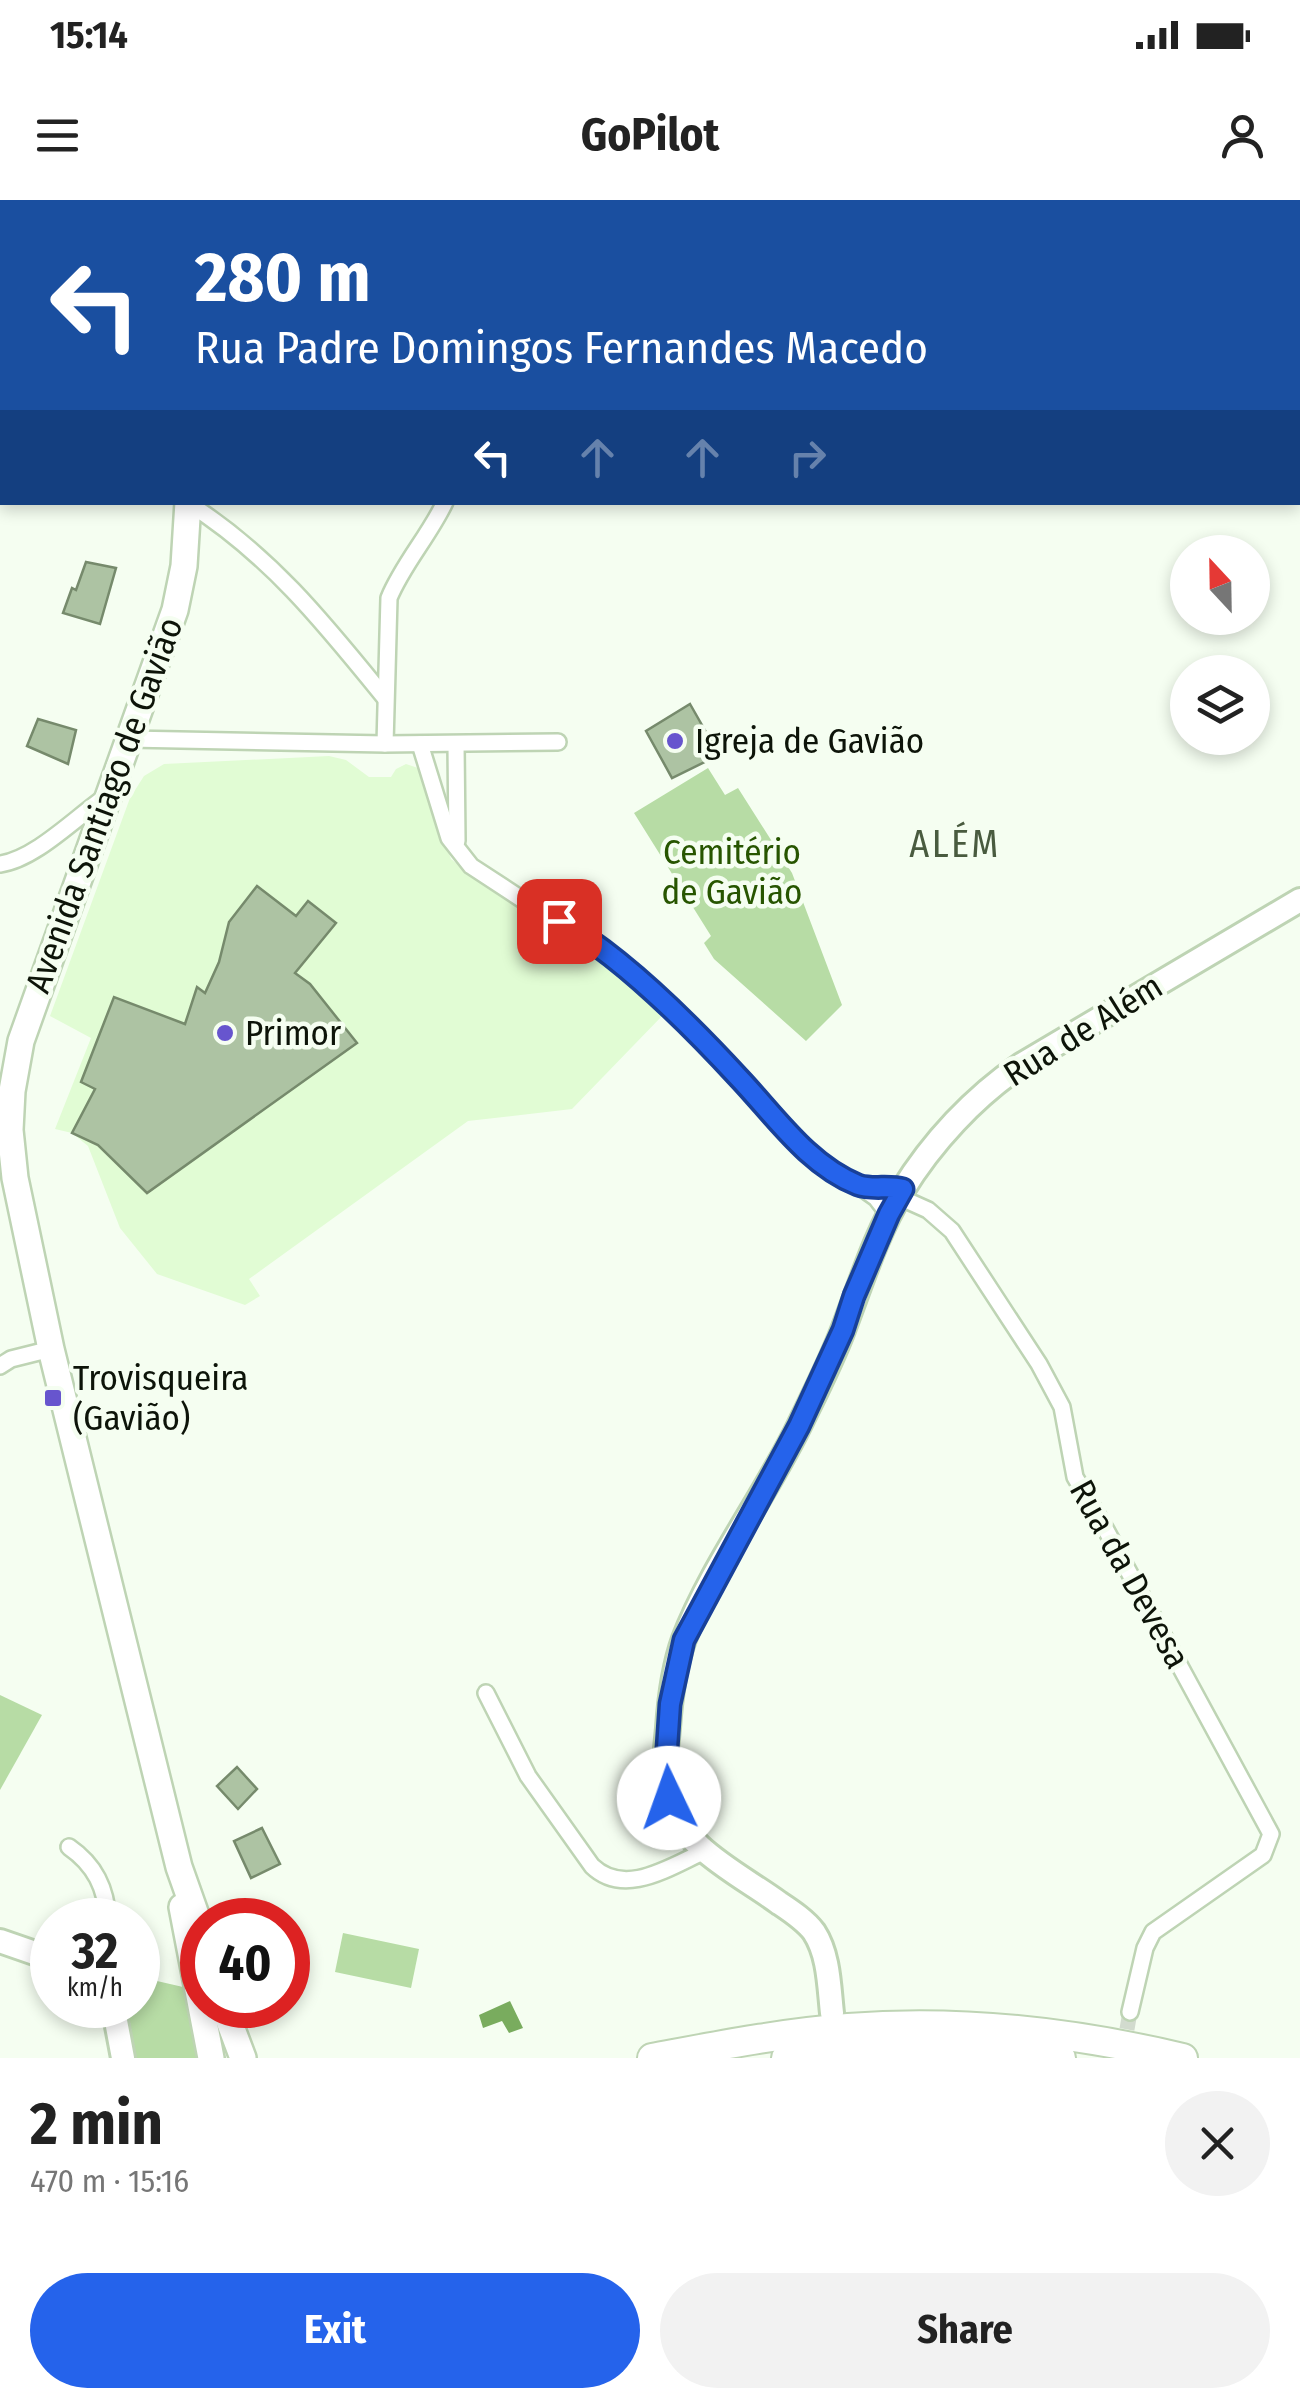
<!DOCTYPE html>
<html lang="en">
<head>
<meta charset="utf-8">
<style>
  :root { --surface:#fff; --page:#f2f2f2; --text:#222; --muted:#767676; --accent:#2563eb }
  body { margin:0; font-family:"Fira Sans Condensed",sans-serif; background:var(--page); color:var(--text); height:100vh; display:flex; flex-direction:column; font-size:38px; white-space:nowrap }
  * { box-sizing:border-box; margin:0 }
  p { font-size:32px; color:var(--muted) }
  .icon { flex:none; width:55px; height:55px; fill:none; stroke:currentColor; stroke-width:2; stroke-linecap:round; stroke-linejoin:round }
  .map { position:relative; height:1858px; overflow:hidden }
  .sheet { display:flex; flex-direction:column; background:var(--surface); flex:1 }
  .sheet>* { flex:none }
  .hud { position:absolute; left:0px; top:0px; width:1300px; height:305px; box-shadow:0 5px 15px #0003; background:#1a4fa0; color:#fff; overflow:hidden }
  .needle { width:65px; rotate:338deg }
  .buttons { position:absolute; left:1170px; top:335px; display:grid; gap:20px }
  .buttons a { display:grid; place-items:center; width:100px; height:100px; border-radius:50%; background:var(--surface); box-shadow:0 5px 15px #0003; font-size:50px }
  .speed { position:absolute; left:30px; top:1698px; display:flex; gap:20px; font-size:50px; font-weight:700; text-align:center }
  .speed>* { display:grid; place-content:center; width:130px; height:130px; border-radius:50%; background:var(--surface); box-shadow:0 5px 15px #0003; line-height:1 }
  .speed small { font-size:25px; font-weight:400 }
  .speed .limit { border:15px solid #d22; background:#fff; color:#111 }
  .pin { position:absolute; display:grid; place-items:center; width:85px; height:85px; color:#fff; margin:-42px; border-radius:20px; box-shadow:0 5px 15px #0006 }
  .me { position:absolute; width:110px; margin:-55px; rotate:357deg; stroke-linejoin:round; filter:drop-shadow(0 0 8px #0008) }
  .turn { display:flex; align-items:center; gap:35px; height:210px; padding:0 30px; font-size:45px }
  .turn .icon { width:130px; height:130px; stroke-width:2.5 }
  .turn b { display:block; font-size:70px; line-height:85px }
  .lanes { display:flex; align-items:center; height:95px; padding:0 30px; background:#0003; justify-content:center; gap:50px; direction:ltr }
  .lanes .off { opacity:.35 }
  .round { display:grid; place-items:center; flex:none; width:105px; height:105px; border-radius:52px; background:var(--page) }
  .summary { display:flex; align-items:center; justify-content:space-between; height:170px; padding:0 30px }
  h1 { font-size:60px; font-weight:700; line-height:75px }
  .button { display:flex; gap:20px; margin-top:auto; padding:20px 30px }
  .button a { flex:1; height:115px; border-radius:60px; background:var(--accent); color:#fff; font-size:40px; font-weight:700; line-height:115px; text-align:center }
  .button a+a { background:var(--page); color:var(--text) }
  .status { display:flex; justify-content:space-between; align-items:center; height:70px; padding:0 50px; background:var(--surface); direction:ltr }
  .status svg { height:28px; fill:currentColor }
  header { display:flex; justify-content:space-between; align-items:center; height:130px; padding:0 30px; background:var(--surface); font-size:45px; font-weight:700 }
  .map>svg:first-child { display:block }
</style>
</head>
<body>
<div class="status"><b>15:14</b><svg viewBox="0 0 49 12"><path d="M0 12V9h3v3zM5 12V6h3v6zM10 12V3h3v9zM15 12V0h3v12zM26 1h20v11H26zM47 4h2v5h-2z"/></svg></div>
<header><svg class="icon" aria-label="menu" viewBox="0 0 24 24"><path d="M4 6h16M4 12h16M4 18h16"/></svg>GoPilot<svg class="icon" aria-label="person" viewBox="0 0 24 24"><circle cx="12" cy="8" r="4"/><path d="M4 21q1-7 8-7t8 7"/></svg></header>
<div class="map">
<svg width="1300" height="1858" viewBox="0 0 1300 1858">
  <rect width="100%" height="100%" fill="#f5fef1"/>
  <path fill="#e1fcd4" d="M329,556l17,4 23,17h22l5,-8 10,-5 12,4 33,91 32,25 91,52 89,79 -91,94 -104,12 -219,158 11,17 -15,9 -88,-31 -37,-46 -32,-82 -16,-13 -17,-4 36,-91 -41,-22 80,-218 14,-22 20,-12z"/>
  <g fill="#b7dca5">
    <path d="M708,568l17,27 13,-7 54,85 50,132 -36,36 -92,-82 -10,-16 7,-7 -77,-123z"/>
    <path d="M0,1495l42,20 -42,75z"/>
    <path d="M343,1733l76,16 -8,39 -76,-16z"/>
    <path d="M144,1778l39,9 17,71h-64l-9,-53h11v-13l3,1z"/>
  </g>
  <path fill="#79ac5e" d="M510,1801l13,27 -14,5 -7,-12 -19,7 -4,-13z"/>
  <g fill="#adc3a3" stroke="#768a6c" stroke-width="2.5">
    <path d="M86,362l30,6 -16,56 -37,-11 9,-25 4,2z"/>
    <path d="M690,504l29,51 -47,23 -26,-47z"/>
    <path d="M38,519l38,11 -8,34 -41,-18z"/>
    <path d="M257,686l39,30 12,-15 28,22 -41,50 15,11 47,59 -210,150 -49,-48 -26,-12 23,-44 -14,-7 33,-85 71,27 12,-37 8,6 14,-31 10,-40z"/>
    <path d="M237,1567l20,22 -19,20 -21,-23z"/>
    <path d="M262,1628l18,36 -29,14 -17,-37z"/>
  </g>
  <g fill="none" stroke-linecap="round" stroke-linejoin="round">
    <path stroke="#d2dbce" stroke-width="15" stroke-dasharray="15 8" stroke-linecap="butt" d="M1123,1852l7,-40"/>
    <g stroke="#bed4b4" stroke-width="20">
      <g id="street">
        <path d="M59,0l27,2"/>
        <path d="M356,0v2"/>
        <path d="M499,2l1,-2"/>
        <path d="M730,2l2,-2"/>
        <path d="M188,303c82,52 137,121 197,195"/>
        <path d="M129,539l256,5 173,-2"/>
        <path d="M385,544l4,-146c14,-34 40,-62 56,-96"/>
        <path d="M420,544l29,94 22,28 61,40 55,30 127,114 104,113 44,25 14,10 13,17"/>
        <path d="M456,544l1,97"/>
        <path d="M0,664c36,-5 77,-48 108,-69"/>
        <path d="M862,988l26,-3 15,4"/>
        <path d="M899,997l29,13 24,21 87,133 23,43 13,70 31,53 165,304 -8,21 -110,77 -8,16 -15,64"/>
        <path d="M0,1166l11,-7 40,-10"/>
        <path d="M486,1493l42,83 64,90c33,32 79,0 113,-15"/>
        <path d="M69,1647c26,18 37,41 39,73"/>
      </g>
    </g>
    <g stroke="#bed4b4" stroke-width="28">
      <g id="secondary">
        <path d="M0,1741l52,18"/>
        <path d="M113,1805l10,53"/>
        <path d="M832,1813c-3,-27 -3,-58 -18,-81 -9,-12 -23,-21 -35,-29 -41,-30 -98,-55 -111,-107 -6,-23 -2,-45 0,-68 2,-30 6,-61 16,-89 27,-71 81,-143 115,-213 15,-31 32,-64 44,-96 18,-47 33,-96 59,-139 30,-49 72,-94 119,-126l279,-165"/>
      </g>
    </g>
    <g stroke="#bed4b4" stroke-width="30">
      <g id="primary">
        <path d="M181,0v2"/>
        <path d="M188,302l-4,64 -9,44 -154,431 -9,50 -2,39 5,48 36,171 128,518 23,65"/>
        <path d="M182,1707l29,151"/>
        <path d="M223,1805l20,53"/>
      </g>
    </g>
    <g stroke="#bed4b4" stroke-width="32">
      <g id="highway">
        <path d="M652,1858c65,-12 130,-25 196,-30 114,-9 225,4 335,30"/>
        <path d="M786,1858c92,-13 183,-13 275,0"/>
      </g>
    </g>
    <g stroke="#7a8276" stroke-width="2.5" stroke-dasharray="2.5 8" stroke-linecap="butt">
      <path d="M1247,0l1,2"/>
      <path d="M1298,262l2,3"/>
    </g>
    <use href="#street" stroke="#fff" stroke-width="15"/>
    <use href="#secondary" stroke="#fff" stroke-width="22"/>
    <use href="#primary" stroke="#fff" stroke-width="25"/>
    <use href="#highway" stroke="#fff" stroke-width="28"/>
  </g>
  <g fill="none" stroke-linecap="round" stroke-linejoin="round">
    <g stroke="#184099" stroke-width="25">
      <path id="route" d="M559,721c60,33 133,106 180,157 36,38 69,87 119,107 13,5 31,0 45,4l-14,25 -35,82 -11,34 -44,96 -115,214 -14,64 -5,74 4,20"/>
    </g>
    <use href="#route" stroke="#2563eb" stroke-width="18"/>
  </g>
  <g fill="#6755ce" stroke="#f5fef1" stroke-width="4">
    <circle cx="675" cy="541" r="10"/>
    <circle cx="225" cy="833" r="10"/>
    <rect x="43" y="1188" width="20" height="20" rx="5"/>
  </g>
  <g text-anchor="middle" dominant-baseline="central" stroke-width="9" stroke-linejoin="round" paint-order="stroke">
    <g font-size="35" fill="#0d1409" stroke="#f5fef1" text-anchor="start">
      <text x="695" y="541">Igreja de Gavião</text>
      <text x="245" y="833">Primor</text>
      <text x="73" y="1178">Trovisqueira<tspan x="73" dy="40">(Gavião)</tspan></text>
    </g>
    <g font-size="35" fill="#0d1409" stroke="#f5fef1">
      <text transform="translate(104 605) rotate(-70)">Avenida Santiago de Gavião</text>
      <text transform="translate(1083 830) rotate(-32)">Rua de Além</text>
      <text transform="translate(1130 1374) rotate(61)">Rua da Devesa</text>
    </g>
    <g font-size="35" fill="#275500" stroke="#f5fef1">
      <text x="732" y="652">Cemitério<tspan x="732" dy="40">de Gavião</tspan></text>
    </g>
    <g font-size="38" letter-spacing="2.5" fill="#495b3f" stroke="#f5fef1">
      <text x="955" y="644">ALÉM</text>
    </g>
  </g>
</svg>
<div class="buttons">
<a><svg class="needle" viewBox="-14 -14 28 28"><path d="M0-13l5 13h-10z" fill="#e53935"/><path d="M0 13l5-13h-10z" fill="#767676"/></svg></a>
<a><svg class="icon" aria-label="layers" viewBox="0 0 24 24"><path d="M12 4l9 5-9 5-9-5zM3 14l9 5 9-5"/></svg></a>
</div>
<div class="speed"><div>32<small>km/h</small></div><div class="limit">40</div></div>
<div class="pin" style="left:559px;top:721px;background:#d93025"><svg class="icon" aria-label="arrive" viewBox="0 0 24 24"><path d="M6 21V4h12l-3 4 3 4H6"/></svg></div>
<svg class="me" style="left:669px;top:1598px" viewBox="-20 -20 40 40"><circle r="19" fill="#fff"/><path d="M0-13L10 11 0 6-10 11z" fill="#2563eb"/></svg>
<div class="hud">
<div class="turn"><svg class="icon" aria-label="left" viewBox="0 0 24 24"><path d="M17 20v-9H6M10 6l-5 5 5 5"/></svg><div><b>280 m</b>Rua Padre Domingos Fernandes Macedo</div></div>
<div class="lanes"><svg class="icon" aria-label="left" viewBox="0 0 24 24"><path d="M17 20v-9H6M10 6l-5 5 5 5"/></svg><svg class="icon off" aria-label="ahead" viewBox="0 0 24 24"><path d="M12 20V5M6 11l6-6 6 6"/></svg><svg class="icon off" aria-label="ahead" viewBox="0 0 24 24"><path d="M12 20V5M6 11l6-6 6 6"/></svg><svg class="icon off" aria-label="right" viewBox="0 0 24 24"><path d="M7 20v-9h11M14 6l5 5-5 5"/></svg></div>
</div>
</div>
<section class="sheet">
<div class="summary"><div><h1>2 min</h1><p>470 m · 15:16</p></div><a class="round"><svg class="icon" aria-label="close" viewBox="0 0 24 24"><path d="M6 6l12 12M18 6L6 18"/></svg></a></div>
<div class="button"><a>Exit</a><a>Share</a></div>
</section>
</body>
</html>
